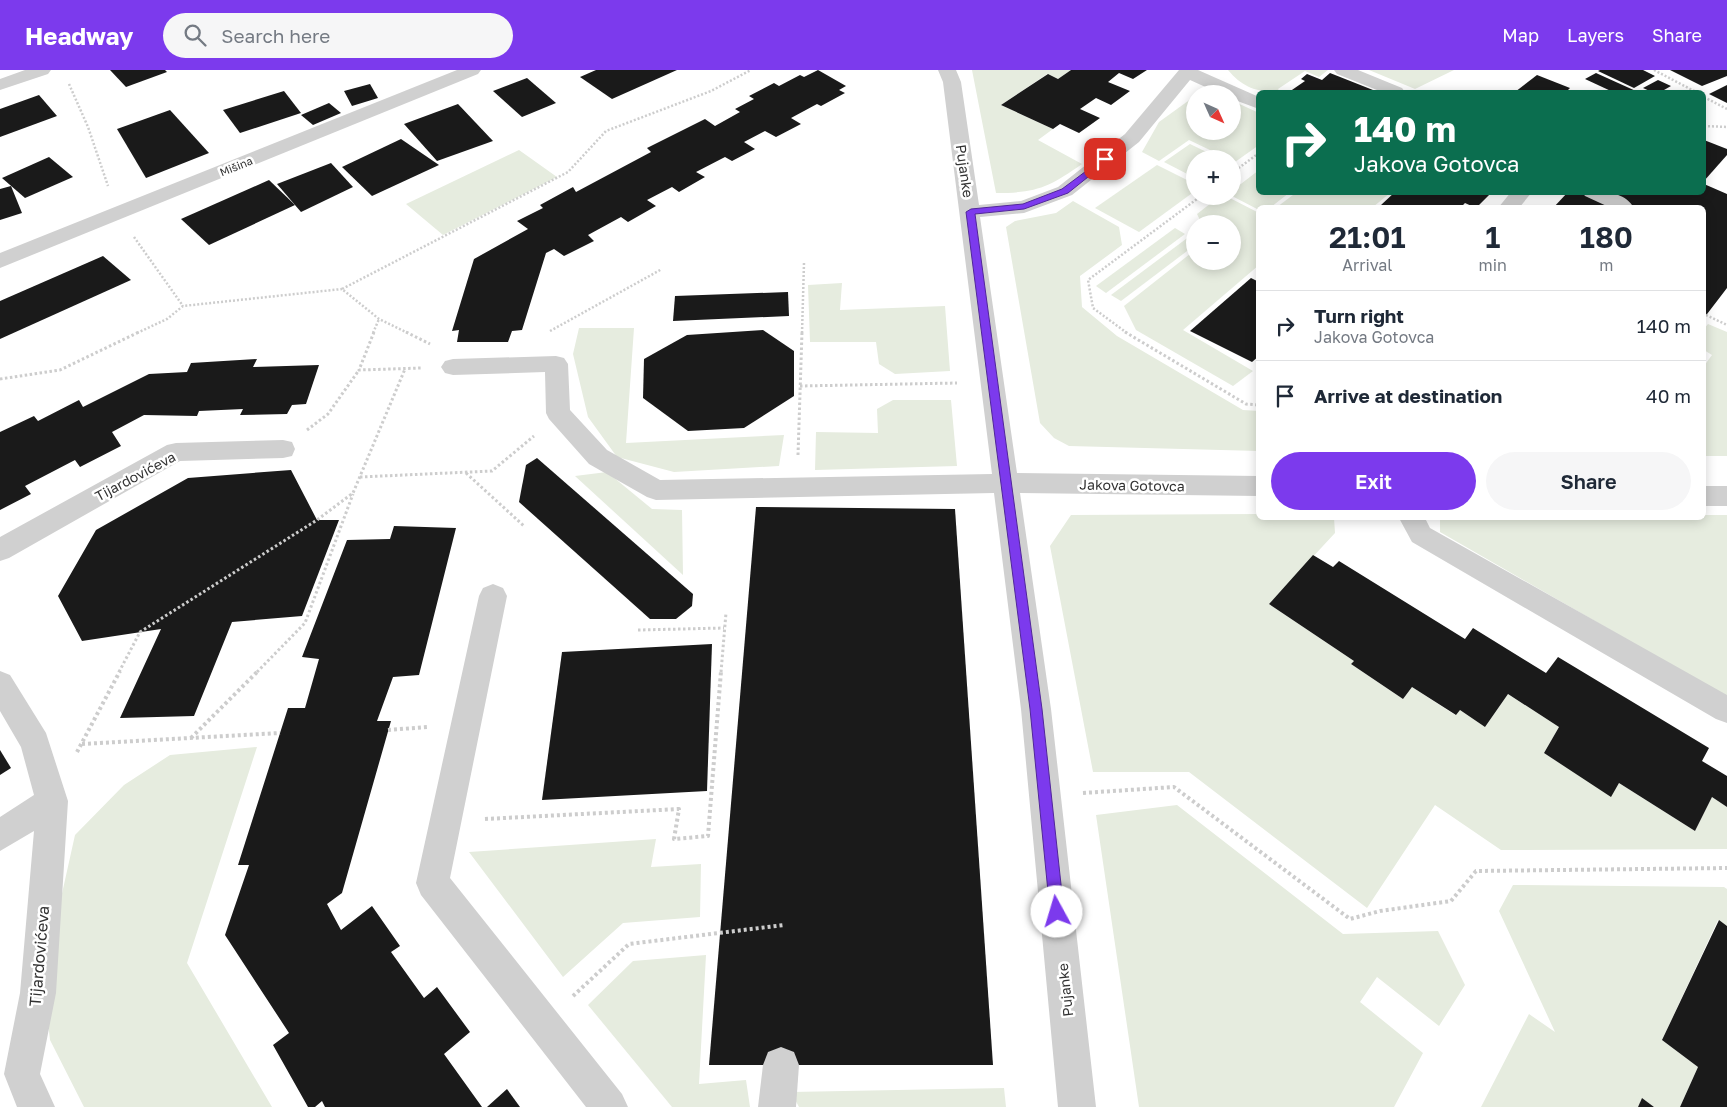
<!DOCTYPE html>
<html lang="en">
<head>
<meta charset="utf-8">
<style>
  :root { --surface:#fff; --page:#f6f6f7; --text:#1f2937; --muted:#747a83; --line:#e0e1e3; --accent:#7c3aed }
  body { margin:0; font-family:"Golos Text",sans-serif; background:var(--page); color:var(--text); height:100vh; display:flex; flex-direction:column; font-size:19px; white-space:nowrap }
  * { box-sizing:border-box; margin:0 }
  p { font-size:16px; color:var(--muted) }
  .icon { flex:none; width:28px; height:28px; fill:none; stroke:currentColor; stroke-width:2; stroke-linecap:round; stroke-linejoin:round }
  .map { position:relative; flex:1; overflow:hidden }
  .details { position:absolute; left:1256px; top:135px; width:450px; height:315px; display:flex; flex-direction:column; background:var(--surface); border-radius:8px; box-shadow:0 2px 12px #0003 }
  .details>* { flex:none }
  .top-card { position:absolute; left:1256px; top:20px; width:450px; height:105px; border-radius:8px; box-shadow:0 2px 12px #0003; background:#0b6e4f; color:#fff; overflow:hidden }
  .needle { width:32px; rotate:135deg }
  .controls { position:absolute; left:1186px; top:15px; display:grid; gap:10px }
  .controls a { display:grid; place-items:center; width:55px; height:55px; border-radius:50%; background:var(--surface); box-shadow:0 2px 12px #0003; font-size:25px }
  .pin { position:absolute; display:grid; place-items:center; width:42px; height:42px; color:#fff; margin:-21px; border-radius:10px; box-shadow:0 2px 8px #0006 }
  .me { position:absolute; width:55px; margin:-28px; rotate:354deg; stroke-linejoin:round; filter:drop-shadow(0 0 4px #0008) }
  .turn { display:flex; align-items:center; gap:18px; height:105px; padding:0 15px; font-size:22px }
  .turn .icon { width:65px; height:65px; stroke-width:2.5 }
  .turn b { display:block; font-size:35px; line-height:42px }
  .eta { display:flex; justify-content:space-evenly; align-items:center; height:85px; text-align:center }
  .eta b { font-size:30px; font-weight:600; line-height:35px }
  .button { display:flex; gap:10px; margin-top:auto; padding:10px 15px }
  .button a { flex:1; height:58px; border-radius:30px; background:var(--accent); color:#fff; font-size:20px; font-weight:600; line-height:58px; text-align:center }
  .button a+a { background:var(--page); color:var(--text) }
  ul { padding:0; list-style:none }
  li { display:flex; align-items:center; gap:15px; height:70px; padding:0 15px; border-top:1px solid var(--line) }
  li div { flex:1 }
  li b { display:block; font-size:19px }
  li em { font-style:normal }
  header { display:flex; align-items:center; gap:30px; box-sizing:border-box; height:70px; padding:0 25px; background:var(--accent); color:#fff }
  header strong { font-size:24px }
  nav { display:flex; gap:28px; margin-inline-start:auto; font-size:18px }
  .search { width:350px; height:45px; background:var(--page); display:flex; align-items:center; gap:12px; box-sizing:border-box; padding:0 18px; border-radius:28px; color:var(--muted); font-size:19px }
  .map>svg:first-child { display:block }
</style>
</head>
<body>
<header>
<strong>Headway</strong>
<div class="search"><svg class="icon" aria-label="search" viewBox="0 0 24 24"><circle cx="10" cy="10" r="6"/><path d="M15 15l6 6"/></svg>Search here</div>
<nav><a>Map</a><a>Layers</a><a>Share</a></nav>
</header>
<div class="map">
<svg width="1727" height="1037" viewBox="0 0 1727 1037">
  <rect width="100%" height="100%" fill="#fff"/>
  <g fill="#e6ecdf">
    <path d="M972,0h99l-13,9 -11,-5 -46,31 52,24 -15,11 44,24c-33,23 -45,29 -86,29z"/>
    <path d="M1228,0h100l-9,7 -14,-6 -27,18 2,3c-23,0 -37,-4 -52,-22z"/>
    <path d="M1369,0h85l-39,19z"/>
    <path d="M1195,26v35h37l1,-30 26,12v32l-24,17 -46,-22 -30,21 -17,-9 17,-30z"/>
    <path d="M1190,74l31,15h-26v19l-31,-16z"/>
    <path d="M519,80l38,27 -114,58 -37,-31z"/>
    <path d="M1157,95l38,19v7l-56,41 -44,-24z"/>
    <path d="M1259,100v22l30,1 -18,14 -12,1v2l-27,-14 1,-6z"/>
    <path d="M1297,122h93v1l-17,14h-96z"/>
    <path d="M1220,126h6l33,17v52l-76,65 70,41 -20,15 -97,-56 -12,-24 71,-56v11h37v-37h-30l-5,-10z"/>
    <path d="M1073,131l46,26 3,18 -42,31 2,31 35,29 126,74 16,1v40l-190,-5 -15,-8 -14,-15 -34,-196 9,-6 41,-8z"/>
    <path d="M1175,158l10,6 -79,59 -10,-7z"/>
    <path d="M1190,166l5,3v6l-74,56 -10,-6z"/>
    <path d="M842,213l-2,27 105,-4 5,65 -55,3 -16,-10 -3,-22h-66l-2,-57z"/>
    <path d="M1708,254l19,8v124h-23v-90l8,-11 -8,-5v-21z"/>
    <path d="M579,258h55l-8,115 158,-8 -5,31 -105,6 -57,-15 -29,-40 -15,-63z"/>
    <path d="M893,330h58l6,66 -142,4 1,-38 62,1 -1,-24z"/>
    <path d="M607,402l45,37 30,1 1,65 -108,-99z"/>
    <path d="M1259,444v4h75l1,15 -66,71 85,57 -3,3 52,35 9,-12 43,28 5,-5 25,17 23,-33 51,33 -15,26 67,43 8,-13 76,48 17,-34 15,10v42l-226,1 -66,-45 -68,103 -178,-136h-96l-43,-226 21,-31z"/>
    <path d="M1704,445h23v182l-287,-165v-14h264z"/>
    <path d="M257,677l-70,216 85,144h-188l-34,-67 -7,-61 32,-144 49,-50 46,-30z"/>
    <path d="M1177,735l166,129 95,-3 27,54 -26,41 -62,-49 -17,25 63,51 -29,54h-255l-43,-292z"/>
    <path d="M656,769l-5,28 50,-3 -1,53 -77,6 -60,54 -94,-125z"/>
    <path d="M1513,815l211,2 3,2v37l-9,-6 -56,120 36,27 -18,40h-26l-12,-9 -4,9h-157l48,-93 26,18 -56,-121z"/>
    <path d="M706,885l-7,129 47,-4 4,27h-78l-84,-102 45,-44z"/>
    <path d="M1004,1018l2,19h-207l-8,-15z"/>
  </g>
  <g fill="#1a1a1a">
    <path d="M110,0h55l2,2 -41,15z"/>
    <path d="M596,0h81l-65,29 -32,-22z"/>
    <path d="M818,0l28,16 -7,4 6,3 -24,13 -4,-2 -26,14 10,6 -25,13 -11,-6 -21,11 11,7 -23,12 -7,-4 -29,15 9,5 -26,15 -7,-5 -25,13 9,6 -28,16 -7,-5 -33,18 6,6 -30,15 -10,-7 -8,4 -24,77 -10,1 -4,11h-51l2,-12 -7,1 22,-72 54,-30 -11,-8 26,-13 -3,-3 33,-18 3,5 75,-40 -4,-4 58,-29 10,7 25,-14 -5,-3 19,-10 -5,-3 25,-13 5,3 21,-11 4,2z"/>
    <path d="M1071,0h76l-14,9 -14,-6 -11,9 22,9 -19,14 -15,-7 -16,11 20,9 -21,15 -19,-9 -7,5 -52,-24 47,-31 10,5z"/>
    <path d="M1600,0h43l12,6 -21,12 -36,-17z"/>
    <path d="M1670,0h57v6l-25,10z"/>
    <path d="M1330,3l48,19h-89l16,-11 -4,-2 6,-5 15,6z"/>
    <path d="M1596,3l42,19h-25l-28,-13z"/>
    <path d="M1537,5l33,13 -4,4h-51z"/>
    <path d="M527,8l29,25 -34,14 -29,-26z"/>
    <path d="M1658,10l13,6 -7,4 6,2h-18l-9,-4z"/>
    <path d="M370,14l8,14 -26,8 -8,-15z"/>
    <path d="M1727,15v18l-18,-9z"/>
    <path d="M284,21l17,22 -61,20 -17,-23z"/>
    <path d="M39,25l18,21 -57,21v-28z"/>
    <path d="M329,33l12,10 -28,12 -12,-10z"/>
    <path d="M458,34l35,37 -56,20 -33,-37z"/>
    <path d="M170,40l39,43 -63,25 -29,-49z"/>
    <path d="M401,69l38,26 -67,31 -30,-29z"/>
    <path d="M1704,70l23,9v6l-23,26z"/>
    <path d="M49,87l24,20 -48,21 -23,-20z"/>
    <path d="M331,93l22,24 -52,25 -24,-28z"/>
    <path d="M269,110l26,25 -86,40 -28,-26z"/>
    <path d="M1704,114l23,10v94l-23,30v-110h-151l15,-16h136z"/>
    <path d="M11,116l11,27 -22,7v-31z"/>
    <path d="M1395,122h91l4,2 -14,14 -11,-5 -5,5h-77l2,-2 -4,-1z"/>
    <path d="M103,186l28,24 -131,59v-38z"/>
    <path d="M1251,208l8,4v74l-7,6 -62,-31z"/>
    <path d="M788,222l1,24 -116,5 2,-25z"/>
    <path d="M763,260l31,21v45l-50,32 -56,3 -45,-33 1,-39 43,-24z"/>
    <path d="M257,289l-4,8 66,-2 -13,39 -14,1 -5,9 -47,1 3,-6 -44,2 -2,5 -53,-1 -32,17 9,14 -41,21 -5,-7 -50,26 6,8 -31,16v-78l34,-16 4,5 41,-21 4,7 66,-33 38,-2 4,-9z"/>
    <path d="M537,388l156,136 -1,12 -16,13h-26l-131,-117 7,-37z"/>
    <path d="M291,400l26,50h22l-37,96 -70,6 -38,94 -74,2 41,-89 -79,12 -24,-45 38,-66 92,-52z"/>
    <path d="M756,437l199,2 38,556h-284z"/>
    <path d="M394,456l62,2 -37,147 -26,2 -16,44h14l-49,172 -15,11 14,26 31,-24 28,40 -9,6 33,46 13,-11 33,45 -26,22 38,53h-157l-3,-6 -7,6h-7l-35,-62 16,-12 -64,-98 24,-70h-11l50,-157h17l14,-49 -17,-2 45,-117 43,-1z"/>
    <path d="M1313,485l20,12 6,-6 126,78 8,-11 73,45 12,-16 151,91 -7,13 25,15v31l-15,-10 -17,34 -76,-48 -8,14 -67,-44 15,-26 -51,-33 -23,33 -25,-17 -4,5 -44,-28 -9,12 -52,-35 3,-3 -85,-57z"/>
    <path d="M712,574l-5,147 -165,9 20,-148z"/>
    <path d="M0,680l11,18 -11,7z"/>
    <path d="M1719,850l8,6v181h-47l18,-40 -36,-27z"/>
    <path d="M507,1019l13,18h-33z"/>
    <path d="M1642,1028l12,9h-16z"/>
  </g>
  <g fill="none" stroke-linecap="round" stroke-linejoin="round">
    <g stroke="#cdcdcd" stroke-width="2.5" stroke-dasharray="2 2" stroke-linecap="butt">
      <path d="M1654,0l42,22"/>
      <path d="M69,14l19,43 20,59"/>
      <path d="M1704,27l23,12"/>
      <path d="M1704,56l23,1"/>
      <path d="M1232,103l27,-20"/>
      <path d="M134,167l49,69"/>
      <path d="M1706,245l21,10"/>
      <path d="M550,261l112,-62"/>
      <path d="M137,263l30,-14 16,-13 159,-17"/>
      <path d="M373,263l6,-14"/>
      <path d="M408,263l-29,-14 -37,-30 226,-117 38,-41 105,-40 40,-21"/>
      <path d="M802,263l2,-70"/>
      <path d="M1127,263l-34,-25 -5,-28 113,-84"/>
    </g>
    <g stroke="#cdcdcd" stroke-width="3" stroke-dasharray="2.5 2.5" stroke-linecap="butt">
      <path d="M374,262l-15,38 63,-2"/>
      <path d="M406,262l24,12"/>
      <path d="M1125,262l121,72 13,1"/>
      <path d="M0,309l60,-9 79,-38"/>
      <path d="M800,316l157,-3"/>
      <path d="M307,360l21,-16 31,-44"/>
      <path d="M798,385l4,-123"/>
      <path d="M466,403l58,53"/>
      <path d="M360,407l132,-6 42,-35"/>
      <path d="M638,560l86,-2"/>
      <path d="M119,602l21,-40 177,-112 36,-27 52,-124"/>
      <path d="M257,602l48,-49 48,-129"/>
      <path d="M721,602l5,-59"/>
    </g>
    <g stroke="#cdcdcd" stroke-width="4" stroke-dasharray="3 3" stroke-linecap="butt">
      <path d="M388,660l39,-3"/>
      <path d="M191,668l67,-67"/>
      <path d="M82,674l198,-11"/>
      <path d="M77,682l43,-81"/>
      <path d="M1083,723l91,-6 176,132 30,-8 71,-10 25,-30 251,-3"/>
      <path d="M485,749l194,-10 -5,30 34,-3 13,-165"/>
      <path d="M573,926l56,-52 155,-19"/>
    </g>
    <g fill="#d0d0d0" fill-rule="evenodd">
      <path d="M25,0h26l-3,4 -48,16v-11z"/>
      <path d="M457,0h24l-3,4 -478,194v-15z"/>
      <path d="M938,0h18l5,12 18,123 42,-4 37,-14 67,-53 54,-64h19l61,27v12l-27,-10v-5h-11l-31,-14 -51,62 -67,53 -48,18 -44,4 37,256 242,3v20l-239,-3 31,216 45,398h-38l-37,-398 -27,-216 -338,7 -9,-3 -58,-33 -40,-45 -3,-6 -1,-41 -92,3 -8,-2 -4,-6 4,-6 8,-2 103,-3 8,2 4,6 2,46 37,40 53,30 332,-6 -49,-392z"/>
      <path d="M1334,0h24l44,18 3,4h-23l-45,-18z"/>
      <path d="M1511,122h21l-13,16h-21z"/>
      <path d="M1582,122c16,0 40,-2 50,13l-2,3h-19l-26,-12z"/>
      <path d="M283,370l9,2 3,7 -3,7 -9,2 -103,3 -171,97 -9,3v-24l167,-92 9,-2z"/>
      <rect x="1704" y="416" width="23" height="20"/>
      <path d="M1399,448h26l5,10 297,167v28l-11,-4 -304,-177z"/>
      <path d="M493,514l10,4 4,8 -57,282 172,216 6,13h-42l-165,-212 -5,-12 63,-287 4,-8z"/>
      <path d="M0,601l10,4 36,58 22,68 -12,192 -16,81 15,33h-38l-13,-33 16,-81 14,-162 -34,20v-34l34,-22 -13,-48 -21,-36z"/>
      <path d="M781,977l13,5 5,13 -3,42h-38l5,-42 5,-13z"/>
    </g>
  </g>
  <path fill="#7c3aed" stroke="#51269a" d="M1105,87l4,2 -1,2 -40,32 -44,16 -49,5 67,495 22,203 -2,5 -5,2 -5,-2 -2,-5 -20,-203 -64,-497 5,-3 52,-5 39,-15z"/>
  <g text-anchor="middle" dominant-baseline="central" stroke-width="5" stroke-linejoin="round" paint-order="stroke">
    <g font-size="11" fill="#333" stroke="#fff">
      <text transform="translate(236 96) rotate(-22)">Mišina</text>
    </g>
    <g font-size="14" fill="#333" stroke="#fff">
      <text transform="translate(965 101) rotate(82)">Pujanke</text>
      <text transform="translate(135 406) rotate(-28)">Tijardovićeva</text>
      <text transform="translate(1132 415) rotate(1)">Jakova Gotovca</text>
      <text transform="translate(1065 920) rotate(-96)">Pujanke</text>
    </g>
    <g font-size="16" fill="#333" stroke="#fff">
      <text transform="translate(39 886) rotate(-85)">Tijardovićeva</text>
    </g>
  </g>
</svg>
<div class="controls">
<a><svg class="needle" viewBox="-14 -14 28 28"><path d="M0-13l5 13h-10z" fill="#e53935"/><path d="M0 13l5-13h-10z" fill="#747a83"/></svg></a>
<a>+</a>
<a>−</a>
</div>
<div class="pin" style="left:1105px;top:89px;background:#d93025"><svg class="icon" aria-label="arrive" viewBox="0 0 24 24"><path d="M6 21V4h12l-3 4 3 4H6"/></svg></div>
<svg class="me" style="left:1057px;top:842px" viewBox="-20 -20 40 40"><circle r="19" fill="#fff"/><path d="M0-13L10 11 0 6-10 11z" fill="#7c3aed"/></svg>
<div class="top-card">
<div class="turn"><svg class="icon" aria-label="right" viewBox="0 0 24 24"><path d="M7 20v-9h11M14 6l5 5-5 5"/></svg><div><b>140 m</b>Jakova Gotovca</div></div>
</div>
<section class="details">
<div class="eta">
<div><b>21:01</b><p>Arrival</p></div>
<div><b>1</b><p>min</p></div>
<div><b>180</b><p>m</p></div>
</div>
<ul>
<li><svg class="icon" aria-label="right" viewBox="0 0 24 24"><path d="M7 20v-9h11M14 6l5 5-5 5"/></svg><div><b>Turn right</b><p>Jakova Gotovca</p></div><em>140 m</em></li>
<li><svg class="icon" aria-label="arrive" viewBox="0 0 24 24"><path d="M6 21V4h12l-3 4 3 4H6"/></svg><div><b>Arrive at destination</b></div><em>40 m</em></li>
</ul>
<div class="button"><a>Exit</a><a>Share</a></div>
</section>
</div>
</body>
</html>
